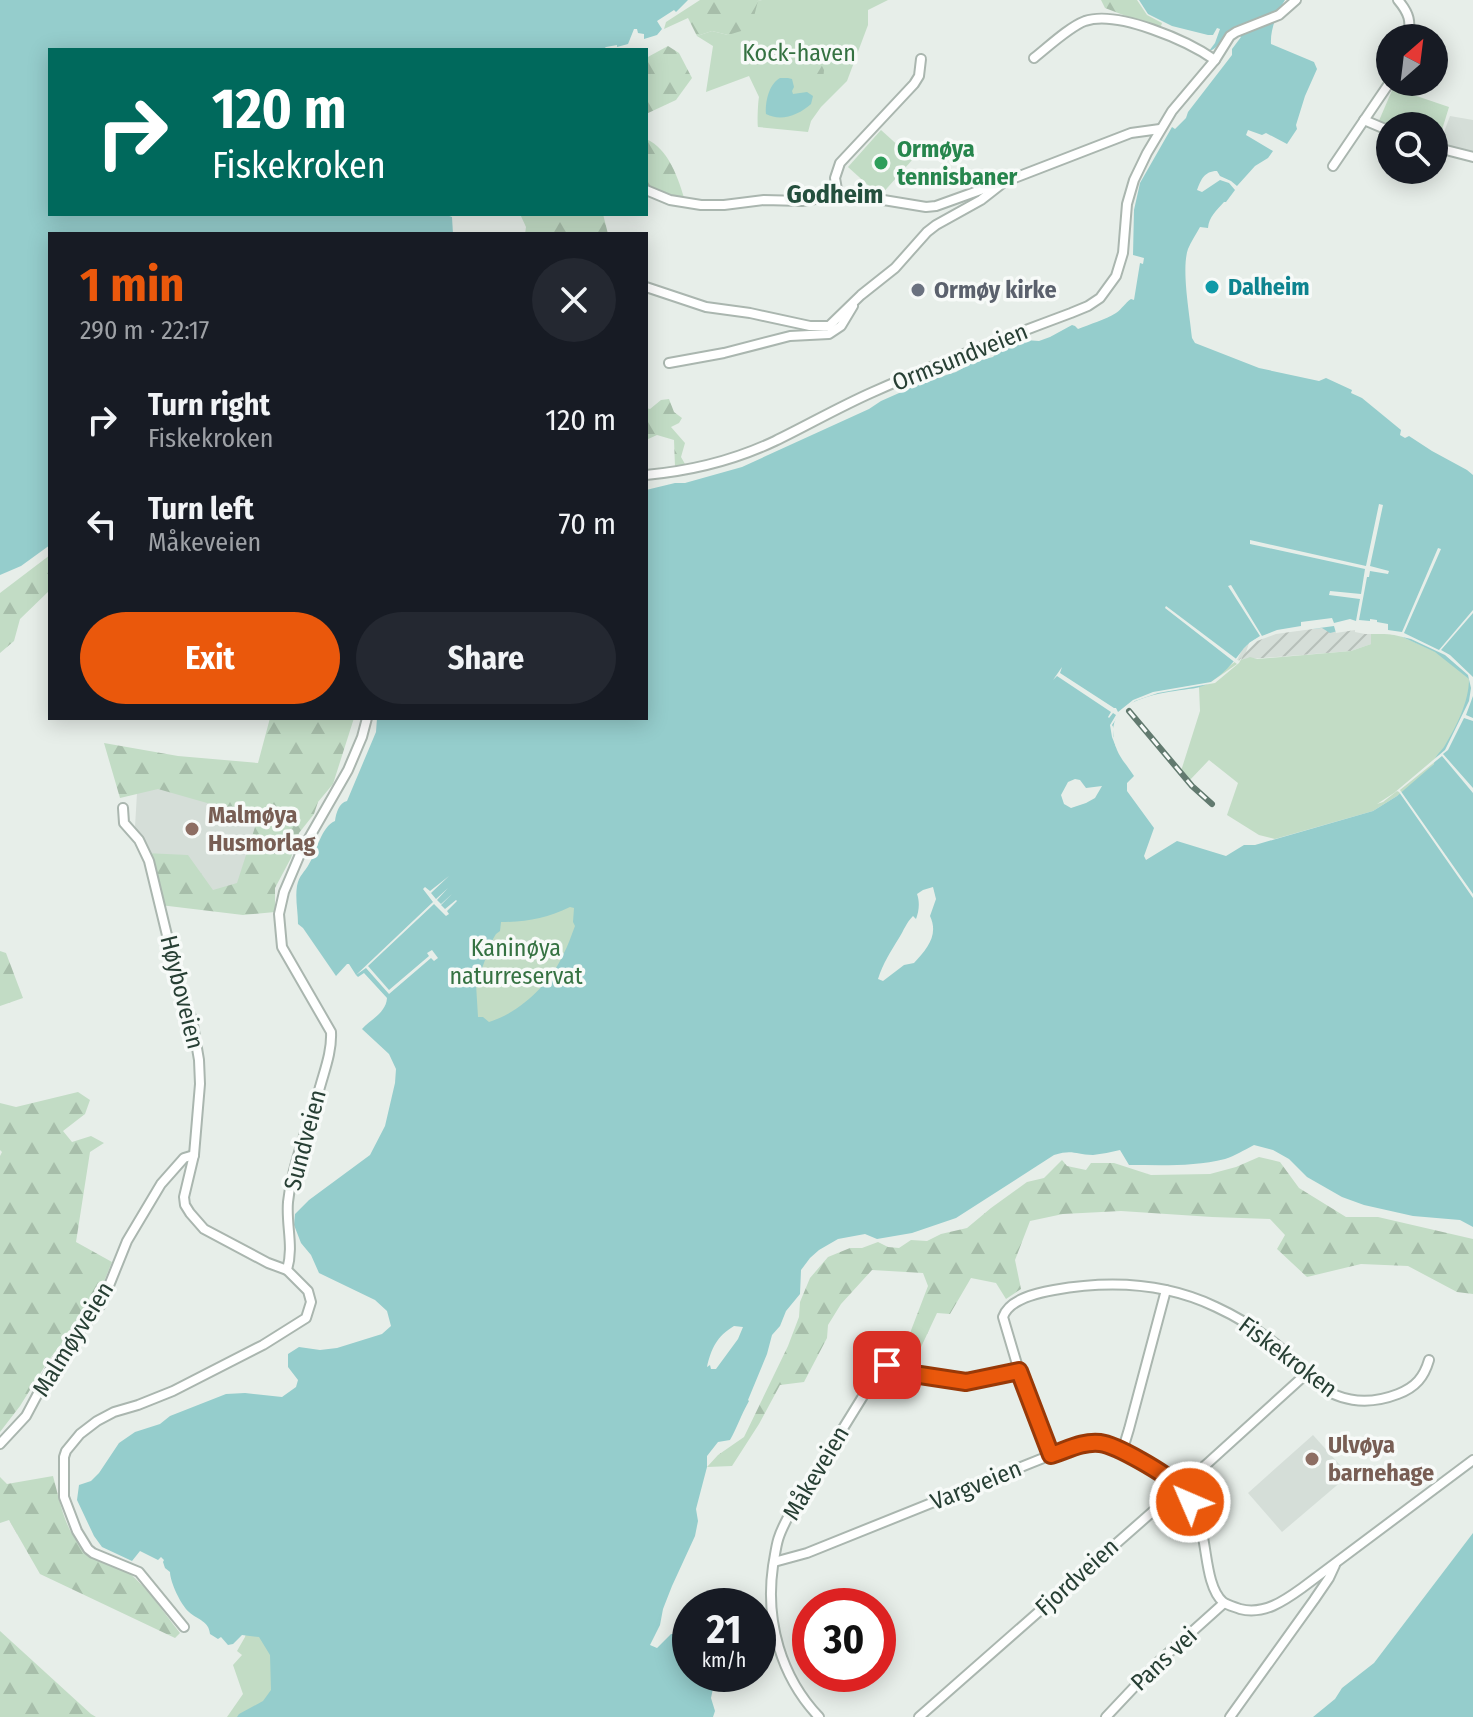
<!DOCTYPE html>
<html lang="en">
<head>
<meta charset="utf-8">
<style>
  :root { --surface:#171b24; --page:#242831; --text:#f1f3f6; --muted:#9ea1a6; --accent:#ea580c }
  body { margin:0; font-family:"Fira Sans Condensed",sans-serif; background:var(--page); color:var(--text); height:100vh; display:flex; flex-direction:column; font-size:30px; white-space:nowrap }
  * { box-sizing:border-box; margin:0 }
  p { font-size:26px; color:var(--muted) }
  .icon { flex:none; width:44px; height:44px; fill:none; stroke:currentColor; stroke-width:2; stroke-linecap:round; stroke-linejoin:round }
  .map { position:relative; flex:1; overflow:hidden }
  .panel { position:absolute; left:48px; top:232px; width:600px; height:488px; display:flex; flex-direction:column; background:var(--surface); border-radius:0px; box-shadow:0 4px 20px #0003 }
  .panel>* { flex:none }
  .guide { position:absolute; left:48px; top:48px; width:600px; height:168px; border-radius:0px; box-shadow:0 4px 20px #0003; background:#00695c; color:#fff; overflow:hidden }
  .needle { width:52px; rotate:28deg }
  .fabs { position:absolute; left:1376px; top:24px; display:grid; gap:16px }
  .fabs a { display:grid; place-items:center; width:72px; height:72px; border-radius:50%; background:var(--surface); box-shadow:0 4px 20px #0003; font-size:40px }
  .speed { position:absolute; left:672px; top:1588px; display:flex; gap:16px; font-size:40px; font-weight:700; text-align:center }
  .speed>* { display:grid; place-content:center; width:104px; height:104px; border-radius:50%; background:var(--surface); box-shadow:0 4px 20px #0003; line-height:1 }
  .speed small { font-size:20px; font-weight:400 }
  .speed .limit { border:12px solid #d22; background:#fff; color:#111 }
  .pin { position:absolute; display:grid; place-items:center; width:68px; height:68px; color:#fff; margin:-34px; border-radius:16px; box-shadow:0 4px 12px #0006 }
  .me { position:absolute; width:88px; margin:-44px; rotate:315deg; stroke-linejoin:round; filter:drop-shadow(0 0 6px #0008) }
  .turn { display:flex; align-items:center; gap:28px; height:168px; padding:0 32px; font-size:36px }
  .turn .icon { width:104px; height:104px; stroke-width:2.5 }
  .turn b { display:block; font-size:56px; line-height:68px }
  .round { display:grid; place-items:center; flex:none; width:84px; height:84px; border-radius:42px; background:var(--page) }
  .head { display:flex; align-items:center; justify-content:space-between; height:136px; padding:0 32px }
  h1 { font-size:48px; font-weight:700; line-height:60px; color:var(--accent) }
  .cta { display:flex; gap:16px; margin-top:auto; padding:16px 32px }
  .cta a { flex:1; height:92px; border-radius:48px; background:var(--accent); color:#fff; font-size:32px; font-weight:700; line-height:92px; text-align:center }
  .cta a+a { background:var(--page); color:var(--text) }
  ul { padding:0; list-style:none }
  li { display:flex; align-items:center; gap:24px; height:104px; padding:0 32px }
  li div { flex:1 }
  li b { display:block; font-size:30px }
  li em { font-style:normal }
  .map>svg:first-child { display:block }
</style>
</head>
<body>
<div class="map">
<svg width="1473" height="1717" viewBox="0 0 1473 1717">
  <defs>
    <pattern id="industrial-furrows" width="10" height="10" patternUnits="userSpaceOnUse" patternTransform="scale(2)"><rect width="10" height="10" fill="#d5ded8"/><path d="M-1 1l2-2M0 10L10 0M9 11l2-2" fill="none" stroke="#b7c0ba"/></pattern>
    <pattern id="forest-firs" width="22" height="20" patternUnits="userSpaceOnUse" patternTransform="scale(2)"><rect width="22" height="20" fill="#c2dcc5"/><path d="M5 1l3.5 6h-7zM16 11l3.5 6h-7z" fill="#a7beaa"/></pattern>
  </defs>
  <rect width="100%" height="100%" fill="#e7eee9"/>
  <g fill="#d5ded8">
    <path d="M1450,116l23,4v33l-23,-5 -10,-5z"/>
    <path d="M145,784l114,31 -2,97 -95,-8 -10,-48 -17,-29 2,-34z"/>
    <path d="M1313,1435l36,40 -67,57 -34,-39z"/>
  </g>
  <path fill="url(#industrial-furrows)" d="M1322,628h28l21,5v11l-20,7 -114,9 5,-10 13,-12 15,-5z"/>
  <g fill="#c2dcc5">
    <path d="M762,0h126l-20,10v15l-21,56 -26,26 -10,14 -3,11 -50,-5c-1,-3 0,-26 1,-30l-10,-21 -43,16 7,-46 -16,-10 15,-5 16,4 30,-34z"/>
    <path d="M1393,88l56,19 -11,36 -4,-1v-16l-44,1 -12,-4z"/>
    <path d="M881,130l32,29 -33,37 -32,-29z"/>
    <path d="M1371,633l27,2 47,21 19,15 7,9 -9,43 -28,41 -19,18 -18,14 -24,15 -98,28 -16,-4 -32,-20 11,-32 -29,-23 -20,21 -8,-10 19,-60 -1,-24c14,-4 21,-14 33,-23 5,-5 12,-4 18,-7l7,2 94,-8 20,-7z"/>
    <path d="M639,869l-156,212 -66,-137z"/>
    <path d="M262,1571l66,146h-101l16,-23 -10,-29 9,-10 -5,-4 8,-14z"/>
  </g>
  <g fill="url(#forest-firs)">
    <path d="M700,0h62l-4,1 -7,27 -23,7 -16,-4 -15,5 -9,-18 -24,11 2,-7z"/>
    <path d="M1101,0h36l10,15 15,8 -2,6 -55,-21z"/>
    <path d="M795,34l14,6 15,30 -1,12 -15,3c-18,-16 -11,-26 -21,-44z"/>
    <path d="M668,46l11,7 13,25 -16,22 -30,14v-56z"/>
    <path d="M646,139c23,10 32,39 39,62l-39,-15z"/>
    <path d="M520,214h83l5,20h-83l1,-7z"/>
    <path d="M669,399l5,13 8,6 -3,5 -8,4 14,16 -4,14 4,7 -10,3 -1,-27 -17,-5 -11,5v-32l4,1 11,-9z"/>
    <path d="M50,555v35l-30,29 -6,22 -14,12v-60z"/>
    <path d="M270,718h84l-21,66 -15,18 -4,12 -15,19 -8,25 -16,30v24l-32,3 -83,-10 -15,-52 43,2 25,35 24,-7 19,-59 -14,-11 -84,-24 -38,9 -16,-55 74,13 80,7z"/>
    <path d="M0,951l6,2 17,45 -23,8z"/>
    <path d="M78,1092l12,8 -5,14 -22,17 9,11 19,-6 13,7 -14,9 -14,90 36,20 -11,27 -16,24 -37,48 -28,45 -20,26v-276l2,-4 -2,-2v-47l16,4z"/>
    <path d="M1259,1157l21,5 19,26 47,29h32l95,22v55l-16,-2 -49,-26 -47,-2 -54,13 -30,-28 8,-14 -15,-16 -58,-2 -91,-6 -58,3 -33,7 -15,39 6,29 -15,10 -10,-16 -25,-5 -21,36 -13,-1 -22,47 -13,-6 26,-68 -5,-13 -51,-3 -31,34 -13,21 -1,13 -23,44 -24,3 -21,39 -27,42 -25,1 11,-12 26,-18 44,-91 11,-29 1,-15 10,-24 18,-21 22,-9h12l16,-6 10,5 11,1 12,-8 16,1 14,-7 26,-6 24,-20 36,-26 17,-4 18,-18 5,6 19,4 5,-7h23l37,12 59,-1 26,-7z"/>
    <path d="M53,1476c8,29 13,64 41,82 10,6 25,6 34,14 20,16 36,41 52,61l-5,5 -135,-64 -31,-54 -9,3v-46l7,7z"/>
    <path d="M0,1631l91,83 5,3h-96z"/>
  </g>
  <g fill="#95cdcc" fill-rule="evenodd">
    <path d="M0,0h688l-12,12 -2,-2 -17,11 5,8 -5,6 -13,4v-5l-6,-1 -1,-4h-3l-6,15 -11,3v-2l-11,2 -4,3h-552v164h394l8,3 1,17h-403v311l-29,21 -21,9z"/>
    <path d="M1139,0h146c-8,12 -15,30 -14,44l43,18 3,7 -12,27 -9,29 1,4 -10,15 -21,-11 -4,2 -14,-5 -2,5 27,16 -5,7 -13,8 -18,20 -6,-5 -11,-5 -3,-5c-13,0 -16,9 -20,19l5,2 18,-12 9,3 6,7 -9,12h-2c-8,9 -15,15 -16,26l-8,-1c-4,7 -9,15 -12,22 -7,20 2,67 4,89l3,5 64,25 60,13 7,-3 26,12 -1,3 11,5 39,32 -1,5 5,3 4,-2 23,15 35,19 6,5v752l-13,-7 -47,-4 -49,-11 -22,-8 -35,-20 -18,-18 -16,-9 -19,-5c-10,5 -19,11 -29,14 -31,8 -65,6 -96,6l-9,-15c-9,2 -18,4 -27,5 -18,0 -19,-6 -39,0l-98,63 -44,15 -35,6 -12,-5 -27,5 -19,11 -9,8 -9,12 -1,24 -14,17 -6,15 -8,9 -5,19 -19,46 1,1c-8,14 -12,27 -19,39l-12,2 -11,14v11l-11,42 2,12 -3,15 -23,50 -9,23 -3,16 -10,20 7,3 14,-14h8l11,10v30h22l3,5 -4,19 4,13 -2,6h-476l2,-3 24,-13 8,-11 -1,-35 -11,-18 -17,-2 -9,9 -5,1 -7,-8 -3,2 -8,-5c-1,-13 -12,-14 -21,-22 -8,-7 -19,-30 -19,-40l-5,-4 -2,-6 1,-2 -3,-3 -3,3 -18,-9 -8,10 -30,-14 -8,-11 -17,-36 2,-15 12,-4 8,-8 20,-30 16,-11 25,-8 10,-8 56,-22 19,-1 37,4 14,-10 2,-7 -10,-13v-13l11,-7 21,3 17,-2 45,-14 9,-8 -4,-15 -12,-11 -56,-27 -8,-18 -10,-12 -7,-18 1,-11 14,-14 61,-45 15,-29 10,-43 1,-14 -7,-15 -27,-25c9,-10 24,-16 25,-31l-23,-25 -6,4 -2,-2 -7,-11h-2l-11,12 -33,-48 -5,-4c0,-13 -3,-25 -1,-38 2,-11 8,-14 12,-22 8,-13 12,-37 26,-43 1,-8 4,-18 12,-20l29,-69 1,-14h269v-228l29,-7h10l57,-16 127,-58 12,-8 43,-19 32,-10 18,-10 19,-5 7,-8 11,-5 14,-4 14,1 11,-4 22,-12 3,1 3,3c12,-5 27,-9 38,-16 6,-4 9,-10 15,-14l3,1 6,-37 3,1 1,-6 -11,-3 1,-45 6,-27 32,-56 3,2 11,-11 2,-6 44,-57v-6l9,-12 -9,-9c-10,6 -11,20 -23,23l6,-8 5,-14 -3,-1 -4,7h-5l-36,-9 -24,-12zM1322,628l8,5 20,-5 46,6 39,18 34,27c0,23 -13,48 -25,68 -5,7 -9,8 -10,17l-37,32 -24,15 -118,34h-11l-18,11 -49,-15 -31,19 -2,-4 10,-28 -27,-37v-8l7,-7c-5,-8 -14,-18 -17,-26 -17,-44 25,-54 58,-59 11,-2 26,-2 36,-9 12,-8 22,-19 30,-30 17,-24 55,-22 81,-24zM1075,779l5,1 6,8 16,-2 -7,12 -9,5 -15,5 -7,-4 -3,-9 7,-13zM933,887l3,12 -6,17c9,19 -3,33 -16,47l-10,2 -21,16 -5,-2c5,-16 13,-28 21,-41 5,-8 7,-15 14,-22l3,3c3,-8 4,-17 1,-25l6,-4zM570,907l4,1 -1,14 2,4c-4,10 -7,20 -12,29 -13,29 -44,58 -74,67l-6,-5h-5l-2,-33 17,-45 3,-5 4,-3 1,-9c26,0 46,-4 69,-15zM734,1326l9,1 -5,12 -22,30h-5l-1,-4 -3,2c4,-18 10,-31 27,-41z"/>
    <path d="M780,78h8l4,1 2,8 -2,4 1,3 14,-2 6,4 -2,8c-12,11 -30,18 -45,10 -1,-12 3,-30 14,-36z"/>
    <path d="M1473,1533v184h-160l22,-18 7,-11 32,-25z"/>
  </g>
  <g fill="#e7eee9">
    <path d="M1379,504l4,1 -13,61 19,5 -1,3 -18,-3 -1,6h-2l-8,43 11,1v-2l7,1v2l11,2v6l14,2 36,-84 3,1 -37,84 35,17 34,-40v3l-32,37 9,5 23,22v19l-7,19 7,3v3l-9,-3 -16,32 -5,4 30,34v5l-31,-37 -42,34 73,104v4l-74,-106 -2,-1 -14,11 -6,2 17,-11 51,-43 24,-49 2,-13 -3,-13 -23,-20 -34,-16 -21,-5h-25l-10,-2v-2l-19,3 -2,-7 -58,8 -19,7 -11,11 3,-9 11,-7 -32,-50 3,-1 31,51 15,-6 24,-4v-4l31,-4 2,5 16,-4 6,2 4,-22 -31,-4 1,-4 31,3 4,-25 -115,-25v-4l116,26z"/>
    <path d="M1166,606l73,55 5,-7 -5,9 -24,20 -57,10 -23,8 -14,11 -9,13 3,5 -2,1v5l16,24 -13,-13 -4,-10 -2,-12 6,-10 -3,-2 -4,5 -1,-1 3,-5 -54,-36 -4,4 9,-13 -2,6 54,35h2l2,4 15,-12 20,-8 58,-10 26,-18 -72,-56z"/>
    <path d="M449,876l-18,17 5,6 12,-11 -11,12 4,4 11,-10 -11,11 4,4 11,-9 1,1 -10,10 2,3 -3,2 -12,-12 -66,62 21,24 40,-34 -2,-3 5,-3 6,8 -4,3 -3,-3 -42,36 -23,-26 -10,7 77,-73 -10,-13 2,-2 5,4z"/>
  </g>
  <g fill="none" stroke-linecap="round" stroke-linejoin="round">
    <g stroke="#aab6af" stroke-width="12">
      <g id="minor">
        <path d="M1398,0c11,13 14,22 9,38"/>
        <path d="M1034,58c14,-11 35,-31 51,-37 33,-11 103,20 130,39"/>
        <path d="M1364,120l26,11"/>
        <path d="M1434,147l39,10"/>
        <path d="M1333,166l57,-84"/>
        <path d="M646,190l24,10 31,5h23l40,-5 38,1 45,-7 79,13 10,-1 64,-23"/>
        <path d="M838,195l-3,-17 5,-15 74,-79 5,-8 2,-17"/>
        <path d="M646,287l60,20 44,6 60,13h19l32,-31 34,-27 32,-36 9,-7 45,-25 23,-18 127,-49 29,-4"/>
        <path d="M669,363l55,-10 66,-17 39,-2 12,-8 12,-20"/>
        <path d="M646,475c44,-4 89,-15 129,-34 33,-16 64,-34 98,-49 65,-29 131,-54 198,-79l17,-7 12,-8 16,-22 7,-23 4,-49 7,-24 13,-27 25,-42 43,-51 15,-24 6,-4 43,-17 17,-15"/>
        <path d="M123,808l1,15 15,17 10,21 32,132 11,26 7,41 1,24 -6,71 -10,42 1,8 5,8 14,16 64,34 19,7"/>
        <path d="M0,1444l26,-28 26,-49 50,-64 25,-62 34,-57 23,-26 10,-3"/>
        <path d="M1122,1452l7,-23 37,-139"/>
        <path d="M1051,1455l-32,-84 -16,-54c6,-18 34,-24 51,-27 56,-10 110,-8 162,17 24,11 46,25 67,43 11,9 19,21 29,30 25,22 55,26 86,14 18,-7 26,-17 31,-34"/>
        <path d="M774,1562l33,-9 244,-98c45,-15 45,-17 87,5 20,11 40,22 52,43 6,10 10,23 13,35 4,17 5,51 20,64 4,3 12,5 17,7 24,6 44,-8 62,-21l171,-128"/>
        <path d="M184,1627l-45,-55 -46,-19 -5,-4 -11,-18 -13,-34v-40l2,-6 14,-17 17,-13 17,-9 24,-7 35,-14 90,-46 43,-27 5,-16 -3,-11 -21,-21c7,-24 -1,-44 1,-68 4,-36 21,-80 32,-115 5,-18 12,-36 11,-55l-49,-85 -3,-33 5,-22 17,-40 47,-82 14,-33 5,-19"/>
        <path d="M819,1717c-38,-40 -54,-96 -46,-151 4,-22 3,-26 14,-47l94,-152 10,-2 29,10 46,7 53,-11"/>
        <path d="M919,1717l290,-255 97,-88"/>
        <path d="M1106,1717l49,-52 69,-62"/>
        <path d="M1230,1717l84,-117 15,-22 6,-13"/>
      </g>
    </g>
    <use href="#minor" stroke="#fff" stroke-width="8"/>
    <g stroke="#627a6f" stroke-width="6">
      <path id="rail" d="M1129,711l63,75 20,18"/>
    </g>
    <use href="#rail" stroke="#f7faf8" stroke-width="3" stroke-dasharray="9" stroke-linecap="butt"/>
  </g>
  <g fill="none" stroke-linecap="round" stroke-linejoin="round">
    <g stroke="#983908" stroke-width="20">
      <path id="route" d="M887,1365l33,10 46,7 53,-11 32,84c16,-5 32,-14 49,-12 17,2 66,31 78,43 4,5 8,11 12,16"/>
    </g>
    <use href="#route" stroke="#ea580c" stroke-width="14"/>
  </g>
  <circle fill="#2e9e5b" stroke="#f7faf8" stroke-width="3" cx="881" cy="163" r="8"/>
  <circle fill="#0f9aa8" stroke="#f7faf8" stroke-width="3" cx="1212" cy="287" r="8"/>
  <circle fill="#6b7280" stroke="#f7faf8" stroke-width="3" cx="918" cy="290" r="8"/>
  <g fill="#8d6e63" stroke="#f7faf8" stroke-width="3">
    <circle cx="192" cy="829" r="8"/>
    <circle cx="1312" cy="1459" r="8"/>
  </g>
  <g text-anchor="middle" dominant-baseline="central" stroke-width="7" stroke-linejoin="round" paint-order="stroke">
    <g font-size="24" fill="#357242" stroke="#f7faf8">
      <text x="799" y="53">Kock-haven</text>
      <text x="516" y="948">Kaninøya<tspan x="516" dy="28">naturreservat</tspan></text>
    </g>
    <g font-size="24" font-weight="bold" fill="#27864d" stroke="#f7faf8" text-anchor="start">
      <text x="897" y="149">Ormøya<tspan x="897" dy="28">tennisbaner</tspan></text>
    </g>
    <g font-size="24" font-weight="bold" fill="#0d838f" stroke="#f7faf8" text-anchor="start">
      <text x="1228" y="287">Dalheim</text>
    </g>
    <g font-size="24" font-weight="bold" fill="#5b616d" stroke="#f7faf8" text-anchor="start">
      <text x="934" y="290">Ormøy kirke</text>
    </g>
    <g font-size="24" fill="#273f34" stroke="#f7faf8">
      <text transform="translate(960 357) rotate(-22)">Ormsundveien</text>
      <text transform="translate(182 992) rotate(76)">Høyboveien</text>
      <text transform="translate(305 1140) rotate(-75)">Sundveien</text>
      <text transform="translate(73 1339) rotate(-58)">Malmøyveien</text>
      <text transform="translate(1288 1357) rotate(37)">Fiskekroken</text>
      <text transform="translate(816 1473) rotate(-59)">Måkeveien</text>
      <text transform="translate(976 1485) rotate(-22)">Vargveien</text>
      <text transform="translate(1077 1577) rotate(-42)">Fjordveien</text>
      <text transform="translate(1164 1659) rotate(-43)">Pans vei</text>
    </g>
    <g font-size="24" font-weight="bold" fill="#785e54" stroke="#f7faf8" text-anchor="start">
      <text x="208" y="815">Malmøya<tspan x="208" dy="28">Husmorlag</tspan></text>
      <text x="1328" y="1445">Ulvøya<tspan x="1328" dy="28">barnehage</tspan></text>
    </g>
    <g font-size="26" font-weight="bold" fill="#244f3d" stroke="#f7faf8">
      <text x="835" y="194">Godheim</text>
    </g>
  </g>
</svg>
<div class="fabs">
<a><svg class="needle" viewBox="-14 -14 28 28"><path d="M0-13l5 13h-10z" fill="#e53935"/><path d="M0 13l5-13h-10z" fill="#9ea1a6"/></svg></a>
<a><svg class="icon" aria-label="search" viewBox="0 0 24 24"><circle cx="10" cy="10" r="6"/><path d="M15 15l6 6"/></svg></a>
</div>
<div class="speed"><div>21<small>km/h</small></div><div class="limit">30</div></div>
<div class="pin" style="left:887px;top:1365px;background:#d93025"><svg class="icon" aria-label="arrive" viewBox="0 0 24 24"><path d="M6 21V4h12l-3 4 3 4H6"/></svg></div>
<svg class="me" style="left:1190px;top:1502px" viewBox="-20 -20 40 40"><circle r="17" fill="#ea580c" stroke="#fff" stroke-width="3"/><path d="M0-11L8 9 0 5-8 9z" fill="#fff"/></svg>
<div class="guide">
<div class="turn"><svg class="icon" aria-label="right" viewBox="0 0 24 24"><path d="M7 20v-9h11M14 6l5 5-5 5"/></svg><div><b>120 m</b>Fiskekroken</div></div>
</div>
<section class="panel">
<div class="head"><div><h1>1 min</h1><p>290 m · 22:17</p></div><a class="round"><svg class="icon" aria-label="close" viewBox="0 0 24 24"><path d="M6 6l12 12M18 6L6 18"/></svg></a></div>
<ul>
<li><svg class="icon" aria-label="right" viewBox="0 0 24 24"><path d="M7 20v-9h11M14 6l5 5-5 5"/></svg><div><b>Turn right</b><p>Fiskekroken</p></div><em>120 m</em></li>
<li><svg class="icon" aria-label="left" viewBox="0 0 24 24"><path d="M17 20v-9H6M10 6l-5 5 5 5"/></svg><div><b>Turn left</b><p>Måkeveien</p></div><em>70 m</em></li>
</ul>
<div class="cta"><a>Exit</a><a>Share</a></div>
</section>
</div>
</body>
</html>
